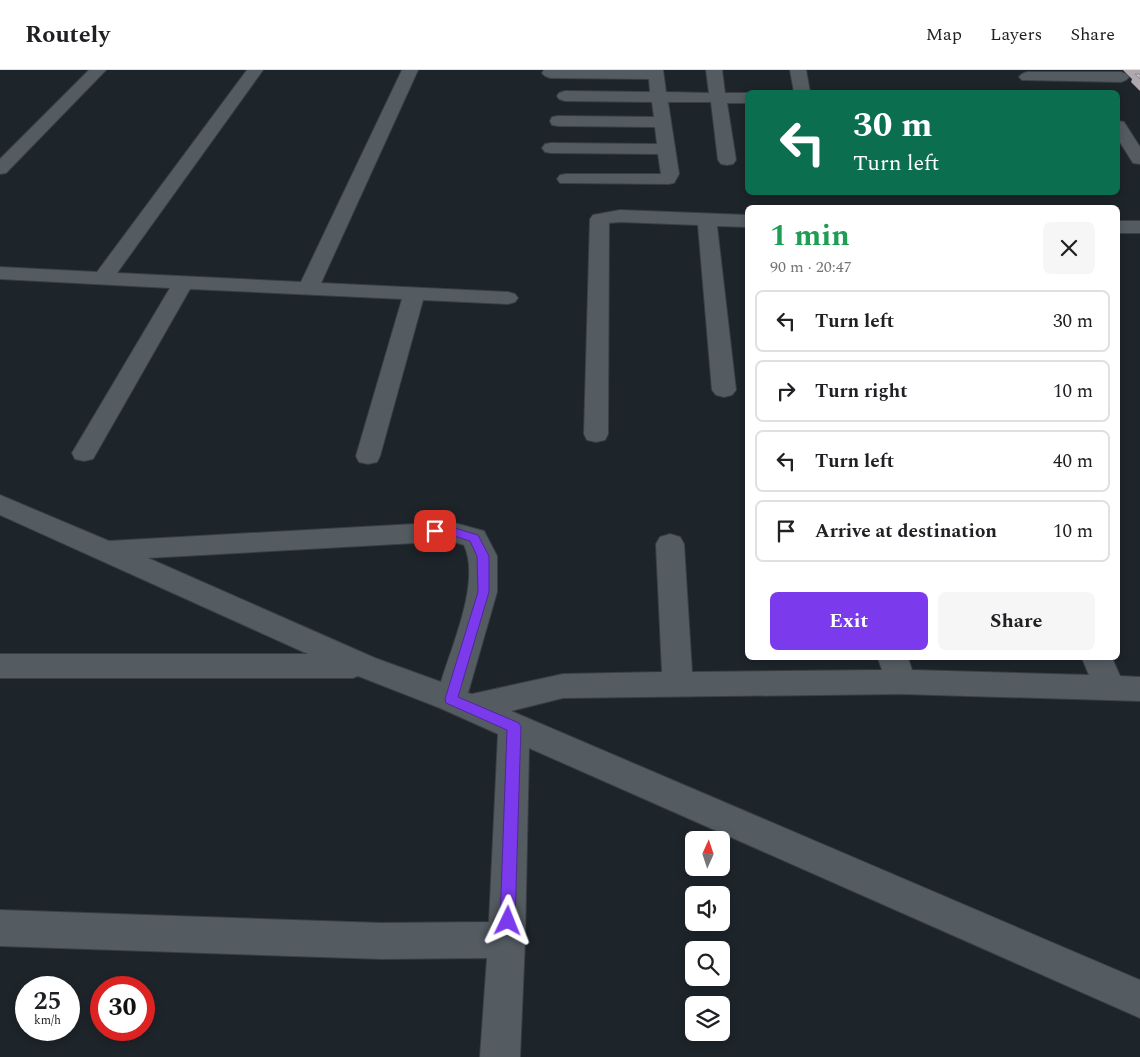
<!DOCTYPE html>
<html lang="en">
<head>
<meta charset="utf-8">
<style>
  :root { --surface:#fff; --page:#f6f6f6; --text:#202124; --muted:#757577; --line:#e0e0e0; --accent:#7c3aed }
  body { margin:0; font-family:Spectral,serif; background:var(--page); color:var(--text); height:100vh; display:flex; flex-direction:column; font-size:19px; white-space:nowrap }
  * { box-sizing:border-box; margin:0 }
  p { font-size:16px; color:var(--muted) }
  .icon { flex:none; width:28px; height:28px; fill:none; stroke:currentColor; stroke-width:2; stroke-linecap:round; stroke-linejoin:round }
  .map { position:relative; flex:1; overflow:hidden }
  .drawer { position:absolute; left:745px; top:135px; width:375px; height:455px; display:flex; flex-direction:column; background:var(--surface); border-radius:8px; box-shadow:0 2px 8px #0003 }
  .drawer>* { flex:none }
  .guide { position:absolute; left:745px; top:20px; width:375px; height:105px; border-radius:8px; box-shadow:0 2px 8px #0003; background:#0b6e4f; color:#fff; overflow:hidden }
  .needle { width:32px; rotate:3deg }
  .tools { position:absolute; left:685px; top:761px; display:grid; gap:10px }
  .tools a { display:grid; place-items:center; width:45px; height:45px; border-radius:8px; background:var(--surface); box-shadow:0 2px 8px #0003; font-size:25px }
  .speed { position:absolute; left:15px; top:906px; display:flex; gap:10px; font-size:25px; font-weight:700; text-align:center }
  .speed>* { display:grid; place-content:center; width:65px; height:65px; border-radius:50%; background:var(--surface); box-shadow:0 2px 8px #0003; line-height:1 }
  .speed small { font-size:12px; font-weight:400 }
  .speed .limit { border:8px solid #d22; background:#fff; color:#111 }
  .pin { position:absolute; display:grid; place-items:center; width:42px; height:42px; color:#fff; margin:-21px; border-radius:10px; box-shadow:0 2px 8px #0006 }
  .me { position:absolute; width:55px; margin:-28px; rotate:2deg; stroke-linejoin:round; filter:drop-shadow(0 0 4px #0008) }
  .turn { display:flex; align-items:center; gap:18px; height:105px; padding:0 25px; font-size:22px }
  .turn .icon { width:65px; height:65px; stroke-width:2.5 }
  .turn b { display:block; font-size:35px; line-height:42px }
  .round { display:grid; place-items:center; flex:none; width:52px; height:52px; border-radius:8px; background:var(--page) }
  .overview { display:flex; align-items:center; justify-content:space-between; height:85px; padding:0 25px }
  h1 { font-size:30px; font-weight:700; line-height:38px; color:#1e9e55 }
  .cta { display:flex; gap:10px; margin-top:auto; padding:10px 25px }
  .cta a { flex:1; height:58px; border-radius:8px; background:var(--accent); color:#fff; font-size:20px; font-weight:700; line-height:58px; text-align:center }
  .cta a+a { background:var(--page); color:var(--text) }
  ul { padding:0; list-style:none }
  li { display:flex; align-items:center; gap:15px; height:62px; margin:0 10px 8px; padding:0 15px; border:2px solid var(--line); border-radius:8px }
  li div { flex:1 }
  li b { display:block; font-size:19px }
  li em { font-style:normal }
  header { display:flex; align-items:center; gap:30px; box-sizing:border-box; height:70px; padding:0 25px; background:var(--surface); border-bottom:1px solid var(--line) }
  header strong { font-size:24px }
  nav { display:flex; gap:28px; margin-inline-start:auto; font-size:18px }
  .map>svg:first-child { display:block }
</style>
</head>
<body>
<header>
<strong>Routely</strong>
<nav><a>Map</a><a>Layers</a><a>Share</a></nav>
</header>
<div class="map">
<svg width="1140" height="987" viewBox="0 0 1140 987">
  <rect width="100%" height="100%" fill="#1d242a"/>
  <g fill="none" stroke-linecap="round" stroke-linejoin="round">
    <g stroke="#393f44" stroke-width="2">
      <g id="minor">
        <path d="M89,0h17l-100,103 -6,1v-15z"/>
        <path d="M247,0h16l-146,203 184,9 101,-212h16l-97,213 187,9 7,2 3,4 -3,4 -7,2 -85,-4 -43,156 -3,6 -9,2 -9,-2 -3,-6 46,-157 -212,-10 -97,170 -9,2 -9,-2 -3,-6 98,-165 -170,-9v-12l97,5z"/>
        <path d="M544,0h119l3,22 43,1 -3,-23h16l3,23h23v10h-21l9,57 -3,4 -6,1 -6,-1 -3,-4 -7,-58h-43l11,72 -5,9 -6,1 -108,-1 -3,-4 3,-4 6,-1h95l-3,-20 -107,-1 -6,-1 -3,-4 3,-4 6,-1 106,1 -2,-17 -97,-1 -6,-1 -2,-4 2,-4 6,-1 96,1 -2,-15 -87,-1 -6,-2 -2,-3 2,-3 6,-2 85,1 -1,-13 -99,-1 -5,-2 -3,-3z"/>
        <path d="M790,0h16l4,22h-16z"/>
        <path d="M1027,2h94l5,2 3,3 -3,3 -5,2 -99,-2 -3,-3 3,-3z"/>
        <path d="M1118,51l6,1 16,25v17l-7,-1 -15,-24z"/>
        <path d="M620,140l128,5v12l-31,-1 19,164 -4,5 -8,2 -8,-2 -4,-5 -14,-165 -78,-3 -11,1 -1,211 -3,6 -9,2 -9,-2 -3,-6 6,-215 3,-4z"/>
        <rect x="1118" y="151" width="22" height="12"/>
        <path d="M0,425l109,46 342,-19 33,9 13,25v36l-29,101 4,1 91,-20 99,-2 -6,-128 4,-7 10,-3 10,3 4,7 8,128 190,-2 -4,-12h30l4,12 177,5 -7,-17h30l8,18 20,1v24l-239,-7 -338,4 -52,13 629,269v38l-611,-270 -4,192 -5,117h-40l7,-99 -105,1 -382,-13v-36l382,13 107,-1 9,-188 -58,-26 -82,-32 -5,2h-353v-24h308l-308,-139zM451,471l13,4c17,36 -12,100 -23,137l-66,-24 -227,-100z"/>
      </g>
    </g>
    <use href="#minor" fill="#545c62" fill-rule="evenodd"/>
  </g>
  <path fill="#afa8af" d="M1123,0h17v21l-9,-9 1,-3z"/>
  <path fill="#cbc3cc" stroke="#8e888f" d="M1135,4h5v5z"/>
  <path fill="#7c3aed" stroke="#51269a" d="M435,457h16l27,8 11,21v36l-31,105 61,26 2,4 -6,194 -2,5 -5,2 -6,-2 -2,-5 7,-191 -61,-27 -1,-4 33,-107 -1,-36 -7,-15 -19,-6 -20,-1 -2,-3z"/>
</svg>
<div class="tools">
<a><svg class="needle" viewBox="-14 -14 28 28"><path d="M0-13l5 13h-10z" fill="#e53935"/><path d="M0 13l5-13h-10z" fill="#757577"/></svg></a>
<a><svg class="icon" aria-label="sound" viewBox="0 0 24 24"><path d="M4 9h4l5-4v14l-5-4H4zM17 9q2 3 0 6"/></svg></a>
<a><svg class="icon" aria-label="search" viewBox="0 0 24 24"><circle cx="10" cy="10" r="6"/><path d="M15 15l6 6"/></svg></a>
<a><svg class="icon" aria-label="layers" viewBox="0 0 24 24"><path d="M12 4l9 5-9 5-9-5zM3 14l9 5 9-5"/></svg></a>
</div>
<div class="speed"><div>25<small>km/h</small></div><div class="limit">30</div></div>
<div class="pin" style="left:435px;top:461px;background:#d93025"><svg class="icon" aria-label="arrive" viewBox="0 0 24 24"><path d="M6 21V4h12l-3 4 3 4H6"/></svg></div>
<svg class="me" style="left:508px;top:851px" viewBox="-20 -20 40 40"><path d="M0-17L14 15 0 8-14 15z" fill="#7c3aed" stroke="#fff" stroke-width="4"/></svg>
<div class="guide">
<div class="turn"><svg class="icon" aria-label="left" viewBox="0 0 24 24"><path d="M17 20v-9H6M10 6l-5 5 5 5"/></svg><div><b>30 m</b>Turn left</div></div>
</div>
<section class="drawer">
<div class="overview"><div><h1>1 min</h1><p>90 m · 20:47</p></div><a class="round"><svg class="icon" aria-label="close" viewBox="0 0 24 24"><path d="M6 6l12 12M18 6L6 18"/></svg></a></div>
<ul>
<li><svg class="icon" aria-label="left" viewBox="0 0 24 24"><path d="M17 20v-9H6M10 6l-5 5 5 5"/></svg><div><b>Turn left</b></div><em>30 m</em></li>
<li><svg class="icon" aria-label="right" viewBox="0 0 24 24"><path d="M7 20v-9h11M14 6l5 5-5 5"/></svg><div><b>Turn right</b></div><em>10 m</em></li>
<li><svg class="icon" aria-label="left" viewBox="0 0 24 24"><path d="M17 20v-9H6M10 6l-5 5 5 5"/></svg><div><b>Turn left</b></div><em>40 m</em></li>
<li><svg class="icon" aria-label="arrive" viewBox="0 0 24 24"><path d="M6 21V4h12l-3 4 3 4H6"/></svg><div><b>Arrive at destination</b></div><em>10 m</em></li>
</ul>
<div class="cta"><a>Exit</a><a>Share</a></div>
</section>
</div>
</body>
</html>
